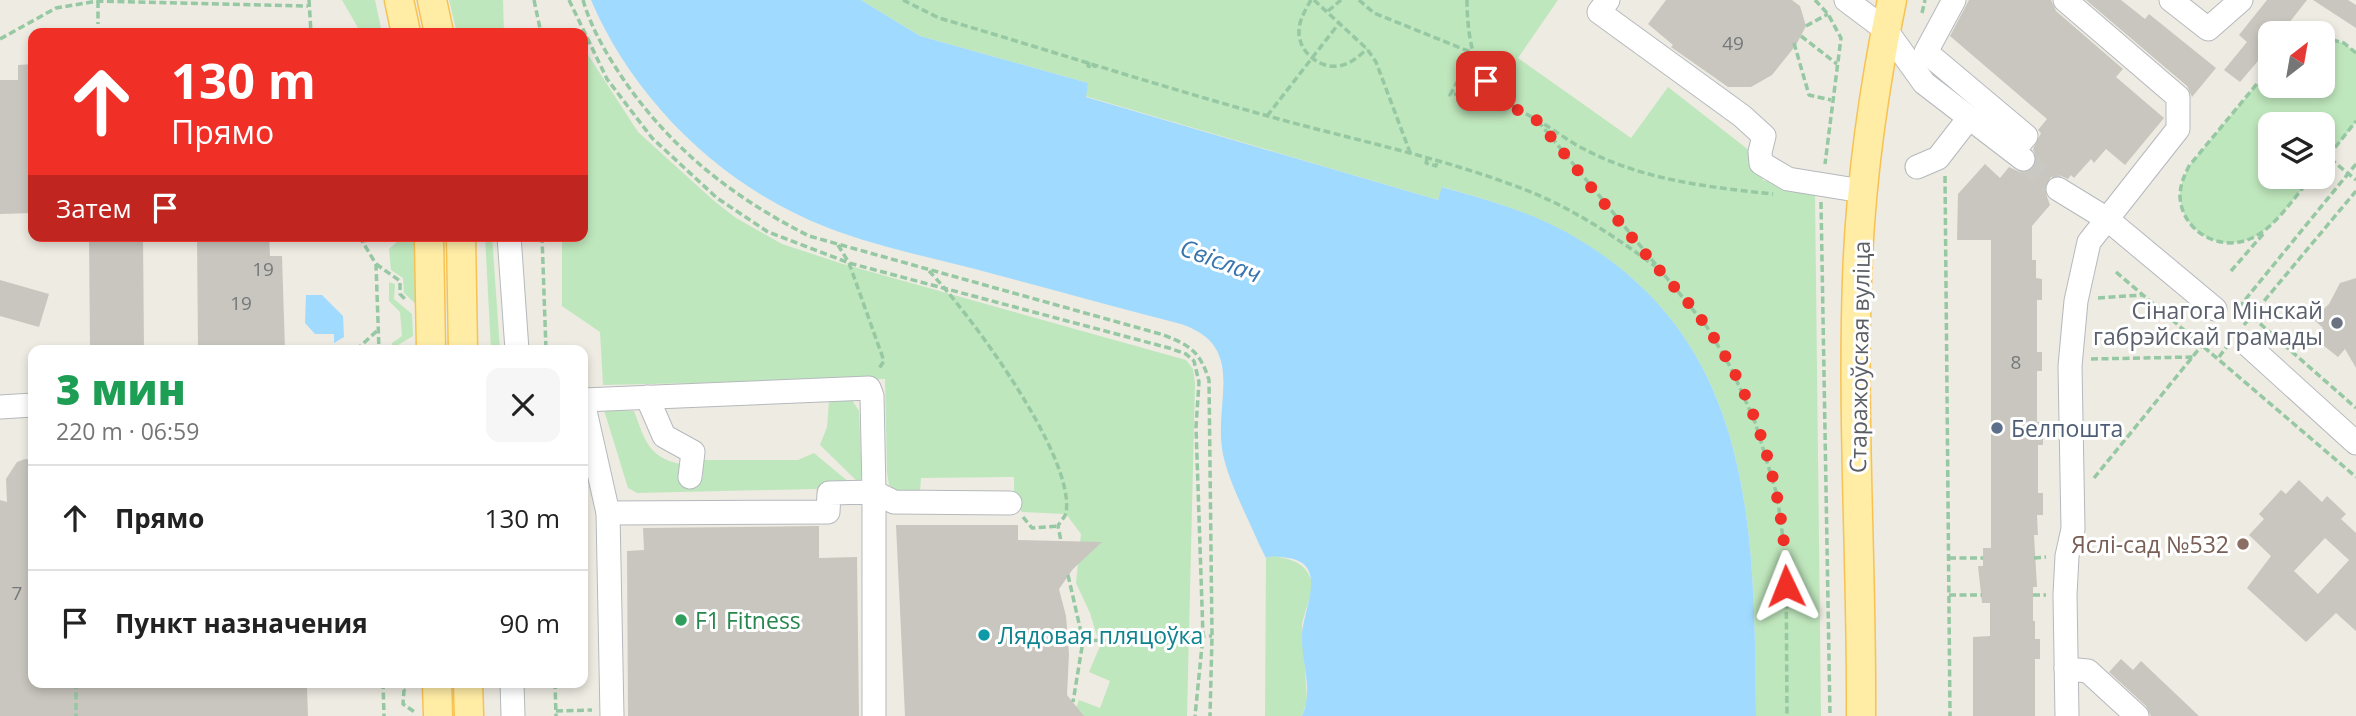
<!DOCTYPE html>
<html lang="ru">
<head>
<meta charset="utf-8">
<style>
  :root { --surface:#fff; --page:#f6f6f6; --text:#222; --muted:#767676; --line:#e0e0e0 }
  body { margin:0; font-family:"Open Sans",sans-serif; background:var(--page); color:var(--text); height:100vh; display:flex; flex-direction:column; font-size:26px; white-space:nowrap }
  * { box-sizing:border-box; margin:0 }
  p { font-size:23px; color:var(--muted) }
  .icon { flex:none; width:38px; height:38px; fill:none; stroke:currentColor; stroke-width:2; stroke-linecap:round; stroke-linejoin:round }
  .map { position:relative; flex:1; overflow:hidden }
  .sheet { position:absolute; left:28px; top:345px; width:560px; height:343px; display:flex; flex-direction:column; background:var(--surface); border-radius:14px; box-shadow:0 4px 10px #0003 }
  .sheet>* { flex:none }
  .hud { position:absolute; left:28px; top:28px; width:560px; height:214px; border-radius:14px; box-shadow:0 4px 10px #0003; background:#f02f27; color:#fff; overflow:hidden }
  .needle { width:46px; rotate:31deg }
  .buttons { position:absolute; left:2258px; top:21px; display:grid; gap:14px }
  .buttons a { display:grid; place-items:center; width:77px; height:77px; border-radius:14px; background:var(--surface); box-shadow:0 4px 10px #0003; font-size:35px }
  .pin { position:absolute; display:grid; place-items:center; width:60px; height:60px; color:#fff; margin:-30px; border-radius:14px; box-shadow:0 4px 10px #0006 }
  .me { position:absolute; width:77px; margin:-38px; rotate:358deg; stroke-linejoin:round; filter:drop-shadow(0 0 5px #0008) }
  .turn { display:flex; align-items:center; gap:24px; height:147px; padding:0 28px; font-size:32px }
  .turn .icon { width:91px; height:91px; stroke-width:2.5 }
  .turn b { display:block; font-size:49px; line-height:60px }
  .then { display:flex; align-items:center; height:66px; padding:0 28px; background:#0003; gap:14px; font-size:26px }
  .round { display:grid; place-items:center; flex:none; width:74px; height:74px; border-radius:14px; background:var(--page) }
  .overview { display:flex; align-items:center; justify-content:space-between; height:119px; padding:0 28px }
  h1 { font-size:42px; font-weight:800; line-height:52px; color:#1e9e55 }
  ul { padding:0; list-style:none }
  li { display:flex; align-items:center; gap:21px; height:105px; padding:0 28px; border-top:2px solid var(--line) }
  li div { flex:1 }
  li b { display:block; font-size:26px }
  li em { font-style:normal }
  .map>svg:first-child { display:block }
</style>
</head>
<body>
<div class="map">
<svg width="2356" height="716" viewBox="0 0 2356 716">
  <rect width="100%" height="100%" fill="#eeebe2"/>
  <g fill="#bfe7bd">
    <path d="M342,0h33l7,33h-21z"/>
    <path d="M449,0h54l1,33h-47z"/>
    <path d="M861,0h697l-40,58 113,80 37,-51 82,64 13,29 52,14 6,522h-65c-2,-190 0,-378 -189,-483 -39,-22 -83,-34 -124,-46l-5,13 -353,-104 3,-13 -168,-47z"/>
    <path d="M2322,37l22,6 12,10v68l-2,4 -32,39v-40h-52v53h42c-18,20 -36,50 -60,61 -31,15 -70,-6 -72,-41 0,-12 4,-21 9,-31l81,-98v18h52z"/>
    <path d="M583,47l55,85 75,68 23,18 46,26 61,20 343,96 7,9 2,14 -8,333h-114l6,-16 21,8 10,-27 -21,-9 11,-26 -10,-33 -14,-30 5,-49 -15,-20 -44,-2 -8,-13v-22l-93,1 -1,14 -20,2 -11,-9 -2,-13 -2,-93 -282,6 -3,-53 -38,-26v-70h21z"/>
    <path d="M485,236h7l8,114h-9z"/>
    <path d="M401,238l10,1 4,5 2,61 -13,-12 -1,-15 -12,-8 -2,-21z"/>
    <path d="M389,282l6,2 -1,15 18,15 1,22 -15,9v5h-6v-7l10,-7 -2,-24 -11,-11z"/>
    <path d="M835,398l17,2 7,11 3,67 -4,4 -38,-37 7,-18 2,-25z"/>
    <path d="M604,410l30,1c11,29 14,46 46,53l10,13h13v-17h95l16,-7 42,35 -219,5 -9,-5z"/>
    <path d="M1272,556c21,3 36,7 41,30l-11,37 5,78 -5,15h-37l1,-158z"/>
  </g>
  <g fill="#a1daff">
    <path d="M591,0h270l59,36 168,47 -2,14 352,103 4,-13c42,12 86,24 124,45 190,105 188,294 190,484h-454c12,-24 -1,-55 0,-80 0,-25 28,-72 -14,-78 -8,-1 -14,-3 -22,0l-7,-14c-11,-26 -34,-69 -37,-96 -7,-50 24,-102 -41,-124 -69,-18 -138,-37 -206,-55 -50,-13 -101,-23 -149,-42 -103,-40 -192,-126 -235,-227z"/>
    <path d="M306,295h16l21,21 1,21 -10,6v-9h-19l-10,-11z"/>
  </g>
  <g fill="#c9c6bf" fill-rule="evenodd">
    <path d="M1666,0h126l8,6 6,20 -10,19 -24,30 -21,12h-23l-57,-40 2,-2 -25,-21z"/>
    <path d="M1969,0h82l5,11 67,58 -7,8 48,41 -39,47 -19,-16 -12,14 -3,-4 -17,19 -3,-3 -3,4 -9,-4 -8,2 -7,11 6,17 -18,21v34h4v18l6,1v21h-5v52h5v19h-5v51h6v23h-5v48h5v22h-6l1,20h-4l3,52h-4v34h2v18h5v20h-5v57h-62v-79l17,-1v-33h-8l-4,-37h5v-18h8v-308h-34l1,-46 27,-30 15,14 9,-11 13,6 12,-5 3,-8 -4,-11 8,-16 -3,-3 9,-11 -97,-83z"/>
    <path d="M2086,0h35l24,19 4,-5 67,54 -24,29 -5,-11z"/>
    <path d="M2267,0h40l-26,33h-11v14l-30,35 -16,-12 23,-28 -8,-7z"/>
    <path d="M2313,0h35l8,5v23z"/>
    <path d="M33,64v149l-33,1v-134h18v-15z"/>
    <path d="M89,236h54l1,114h-54z"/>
    <path d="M197,236h72l1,20h12l3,94h-87z"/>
    <path d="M2356,278v90l-11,-19 -7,8 -24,-19 9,-10 -10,-9 16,-15 11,-21z"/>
    <path d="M0,280l49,14 -10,33 -39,-11z"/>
    <path d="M25,459l8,1v222h230l44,6 1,28h-308v-216l7,2 -1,-23 11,-17z"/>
    <path d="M2299,480l23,22 5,-6 19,18 -5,5 15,14v98l-20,-18 -30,29 -59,-54 24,-32 -22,-21 15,-16 -5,-5 22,-24 5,4zM2325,538l24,22 -31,34 -24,-23z"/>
    <path d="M896,525h122v15l84,2 -29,27 -14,20 7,27 3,38 -2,41 17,21h-179z"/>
    <path d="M819,526v32l38,-1 2,159h-231l-1,-165 17,-1 -1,-22z"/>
    <path d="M2121,659l12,11 8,-9 58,55h-48l-5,-10 -37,-34z"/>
  </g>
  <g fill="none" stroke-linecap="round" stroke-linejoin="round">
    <path stroke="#c9c8c2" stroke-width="23" stroke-dasharray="23 11" stroke-linecap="butt" d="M2023,159l35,30"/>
    <g stroke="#b5b9bd" stroke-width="25">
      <g id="minor">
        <path d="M1608,0l-9,12 143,104 22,20 -4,16 1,11 27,16 74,12"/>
        <path d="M1846,0l40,30 38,53 99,76"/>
        <path d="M1954,0l-28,52 100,84 -13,15"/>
        <path d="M2065,0l113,97v32l-89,113 -13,59 -6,65 3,163 -6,27 -2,39 2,121"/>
        <path d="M2171,0l37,29 33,-29"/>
        <path d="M1917,167l21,-9 31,-40"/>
        <path d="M2058,189l49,30 108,90"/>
        <path d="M509,236l8,114"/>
        <path d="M2249,346l107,97"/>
        <path d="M647,397l17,39 29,16 -3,25"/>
        <path d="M583,400l286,-12 3,8 2,96 20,10 116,1"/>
        <path d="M583,402l25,111 4,203"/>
        <path d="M0,407l33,-2"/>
        <path d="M608,513l220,-1 1,-19 45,-1v224"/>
        <path d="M2066,669l22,2 49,45"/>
        <path d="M512,682l1,34"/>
      </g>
    </g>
    <g stroke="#f7c253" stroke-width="31">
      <g id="major">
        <path d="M399,0l7,33"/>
        <path d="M432,0l7,33"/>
        <path d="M429,236l2,114"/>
        <path d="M461,236l2,114"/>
        <path d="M437,682l1,34"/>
        <path d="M468,682l1,34"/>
        <path d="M1861,716c1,-145 -9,-291 -4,-436 3,-94 16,-188 35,-280"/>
      </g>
    </g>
    <g stroke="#96c8a3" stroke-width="3.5" stroke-dasharray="7 3.5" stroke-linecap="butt">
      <path d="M309,0l2,33"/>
      <path d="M534,0l7,33"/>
      <path d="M569,0l38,79 45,59 65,60 51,34 81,31 320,85 17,6 8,7 5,21 -3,45 7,209 -8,80"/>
      <path d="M583,0c9,31 27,60 45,86 48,67 108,113 181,150l355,99c27,11 36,17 45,45l3,256 -2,80"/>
      <path d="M903,0l36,18c110,32 219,68 329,98 85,24 173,41 255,73 48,18 91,47 132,77"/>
      <path d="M1311,0c-5,9 -12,20 -12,31 -1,20 20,38 40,35 12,-2 20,-10 28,-17"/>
      <path d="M1314,0l53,49 9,13 35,93"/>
      <path d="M1359,0l15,13 99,40 -23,42 43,-6"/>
      <path d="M1467,0c0,23 3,52 14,73 11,23 35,35 56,47 16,9 30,20 45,28 60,32 125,39 191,46"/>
      <path d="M1815,0l13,14 13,24 -16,126"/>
      <path d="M98,1v23"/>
      <path d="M1328,11l13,-11"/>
      <path d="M1922,13l3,-13"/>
      <path d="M1806,26l22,-12"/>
      <path d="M1801,36l36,28"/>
      <path d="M2322,37l22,6 12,10"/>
      <path d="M0,39l56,-31 42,-7 210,5"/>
      <path d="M1794,43l15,52 22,5"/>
      <path d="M1089,62l-1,4 6,2 1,-4"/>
      <path d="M2270,68l-81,98c-5,10 -9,19 -9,31 2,35 41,56 72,41 24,-11 42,-41 60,-61"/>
      <path d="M1267,116l73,-94"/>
      <path d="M1538,121l169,206 24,41 24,54 22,73 9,65 1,156"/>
      <path d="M2322,152l34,28"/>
      <path d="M1427,159l-1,4 10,3 1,-4"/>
      <path d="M2322,164l34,-43"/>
      <path d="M2356,164l-116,142 116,102"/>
      <path d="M1945,176l5,540"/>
      <path d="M1821,202l9,514"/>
      <path d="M362,236v5l14,23 3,86"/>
      <path d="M542,236l4,114"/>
      <path d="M362,241l34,-5"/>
      <path d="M838,245l11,18 35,98 -6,9"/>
      <path d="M376,264l24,17v13l6,6"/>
      <path d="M929,271c39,40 147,186 137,242 -1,4 -6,9 -8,13l3,15"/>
      <path d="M2231,271l33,-38"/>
      <path d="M2116,272l240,205"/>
      <path d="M2098,298l44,-3"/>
      <path d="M2244,325l112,-134"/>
      <path d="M356,350l23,-21"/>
      <path d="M2219,357l9,-12"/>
      <path d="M2091,359l102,-2"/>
      <path d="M2094,478l109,-134"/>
      <path d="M1023,517l9,11 26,-2"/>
      <path d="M1949,558h34"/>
      <path d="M2034,558l12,-1"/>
      <path d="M1068,575l15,66 -10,61"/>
      <path d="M1949,595h33"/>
      <path d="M2033,595h13"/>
      <path d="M1083,641l129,-5"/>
      <path d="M76,682v34"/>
      <path d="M383,682l1,34"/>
      <path d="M396,682l8,8 -1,14 13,9"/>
      <path d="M555,682l1,34"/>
      <path d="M556,711l36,-1"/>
    </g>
    <use href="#minor" stroke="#fff" stroke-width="23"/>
    <use href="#major" stroke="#ffeda6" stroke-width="28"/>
  </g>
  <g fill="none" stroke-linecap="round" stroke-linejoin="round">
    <path stroke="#f02f27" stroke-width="12" stroke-dasharray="0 21.6" d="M1486,81l26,26 26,14c39,48 77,97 117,144 17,20 36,39 51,61 52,73 80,172 80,260"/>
  </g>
  <circle fill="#6b7280" stroke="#fff" stroke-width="2.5" cx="2337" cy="323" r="7"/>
  <circle fill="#5c6f8a" stroke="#fff" stroke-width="2.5" cx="1997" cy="428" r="7"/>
  <circle fill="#8d6e63" stroke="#fff" stroke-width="2.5" cx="2243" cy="544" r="7"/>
  <circle fill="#2e9e5b" stroke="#fff" stroke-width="2.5" cx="681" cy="620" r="7"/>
  <circle fill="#0f9aa8" stroke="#fff" stroke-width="2.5" cx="984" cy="635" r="7"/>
  <g text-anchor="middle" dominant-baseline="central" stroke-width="6" stroke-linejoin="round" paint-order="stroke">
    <g font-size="19" fill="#76797b">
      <text x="1733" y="43">49</text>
      <text x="263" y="269">19</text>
      <text x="241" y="303">19</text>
      <text x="2016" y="362">8</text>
      <text x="17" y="593">7</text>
    </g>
    <g font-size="23" fill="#5b616d" stroke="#fff" text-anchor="end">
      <text x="2323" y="310">Сінагога Мінскай<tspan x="2323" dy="26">габрэйскай грамады</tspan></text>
    </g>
    <g font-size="23" fill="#5b5f64" stroke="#fff">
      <text transform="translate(1859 357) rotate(-89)">Старажоўская вуліца</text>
    </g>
    <g font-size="23" fill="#4e5e75" stroke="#fff" text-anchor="start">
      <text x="2011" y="428">Белпошта</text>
    </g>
    <g font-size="23" fill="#785e54" stroke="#fff" text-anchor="end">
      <text x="2229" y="544">Яслі-сад №532</text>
    </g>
    <g font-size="23" fill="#27864d" stroke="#fff" text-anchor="start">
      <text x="695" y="620">F1 Fitness</text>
    </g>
    <g font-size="23" fill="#0d838f" stroke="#fff" text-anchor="start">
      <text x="998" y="635">Лядовая пляцоўка</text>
    </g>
    <g font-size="24" font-style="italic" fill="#3875ac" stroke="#fff">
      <text transform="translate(1221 260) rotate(20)">Свіслач</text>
    </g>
  </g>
</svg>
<div class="buttons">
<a><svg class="needle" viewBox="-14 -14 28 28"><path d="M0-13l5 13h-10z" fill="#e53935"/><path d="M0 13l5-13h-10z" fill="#767676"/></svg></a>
<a><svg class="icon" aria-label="layers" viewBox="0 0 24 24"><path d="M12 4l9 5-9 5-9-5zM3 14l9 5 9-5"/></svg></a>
</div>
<div class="pin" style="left:1486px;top:81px;background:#d93025"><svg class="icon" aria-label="arrive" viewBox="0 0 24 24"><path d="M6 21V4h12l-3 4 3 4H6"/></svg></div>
<svg class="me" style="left:1786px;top:586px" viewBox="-20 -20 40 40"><path d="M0-17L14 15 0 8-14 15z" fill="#f02f27" stroke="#fff" stroke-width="4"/></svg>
<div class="hud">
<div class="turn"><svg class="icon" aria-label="ahead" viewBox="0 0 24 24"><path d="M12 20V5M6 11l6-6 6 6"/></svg><div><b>130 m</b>Прямо</div></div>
<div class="then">Затем<svg class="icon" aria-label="arrive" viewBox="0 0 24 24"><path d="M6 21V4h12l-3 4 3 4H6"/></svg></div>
</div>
<section class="sheet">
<div class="overview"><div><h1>3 мин</h1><p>220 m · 06:59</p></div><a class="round"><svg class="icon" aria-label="close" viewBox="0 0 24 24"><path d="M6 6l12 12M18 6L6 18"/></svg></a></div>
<ul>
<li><svg class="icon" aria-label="ahead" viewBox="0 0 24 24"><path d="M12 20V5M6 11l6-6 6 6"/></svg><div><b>Прямо</b></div><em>130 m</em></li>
<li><svg class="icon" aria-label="arrive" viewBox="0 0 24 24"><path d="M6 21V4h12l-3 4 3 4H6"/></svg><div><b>Пункт назначения</b></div><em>90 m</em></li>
</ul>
</section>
</div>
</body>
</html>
